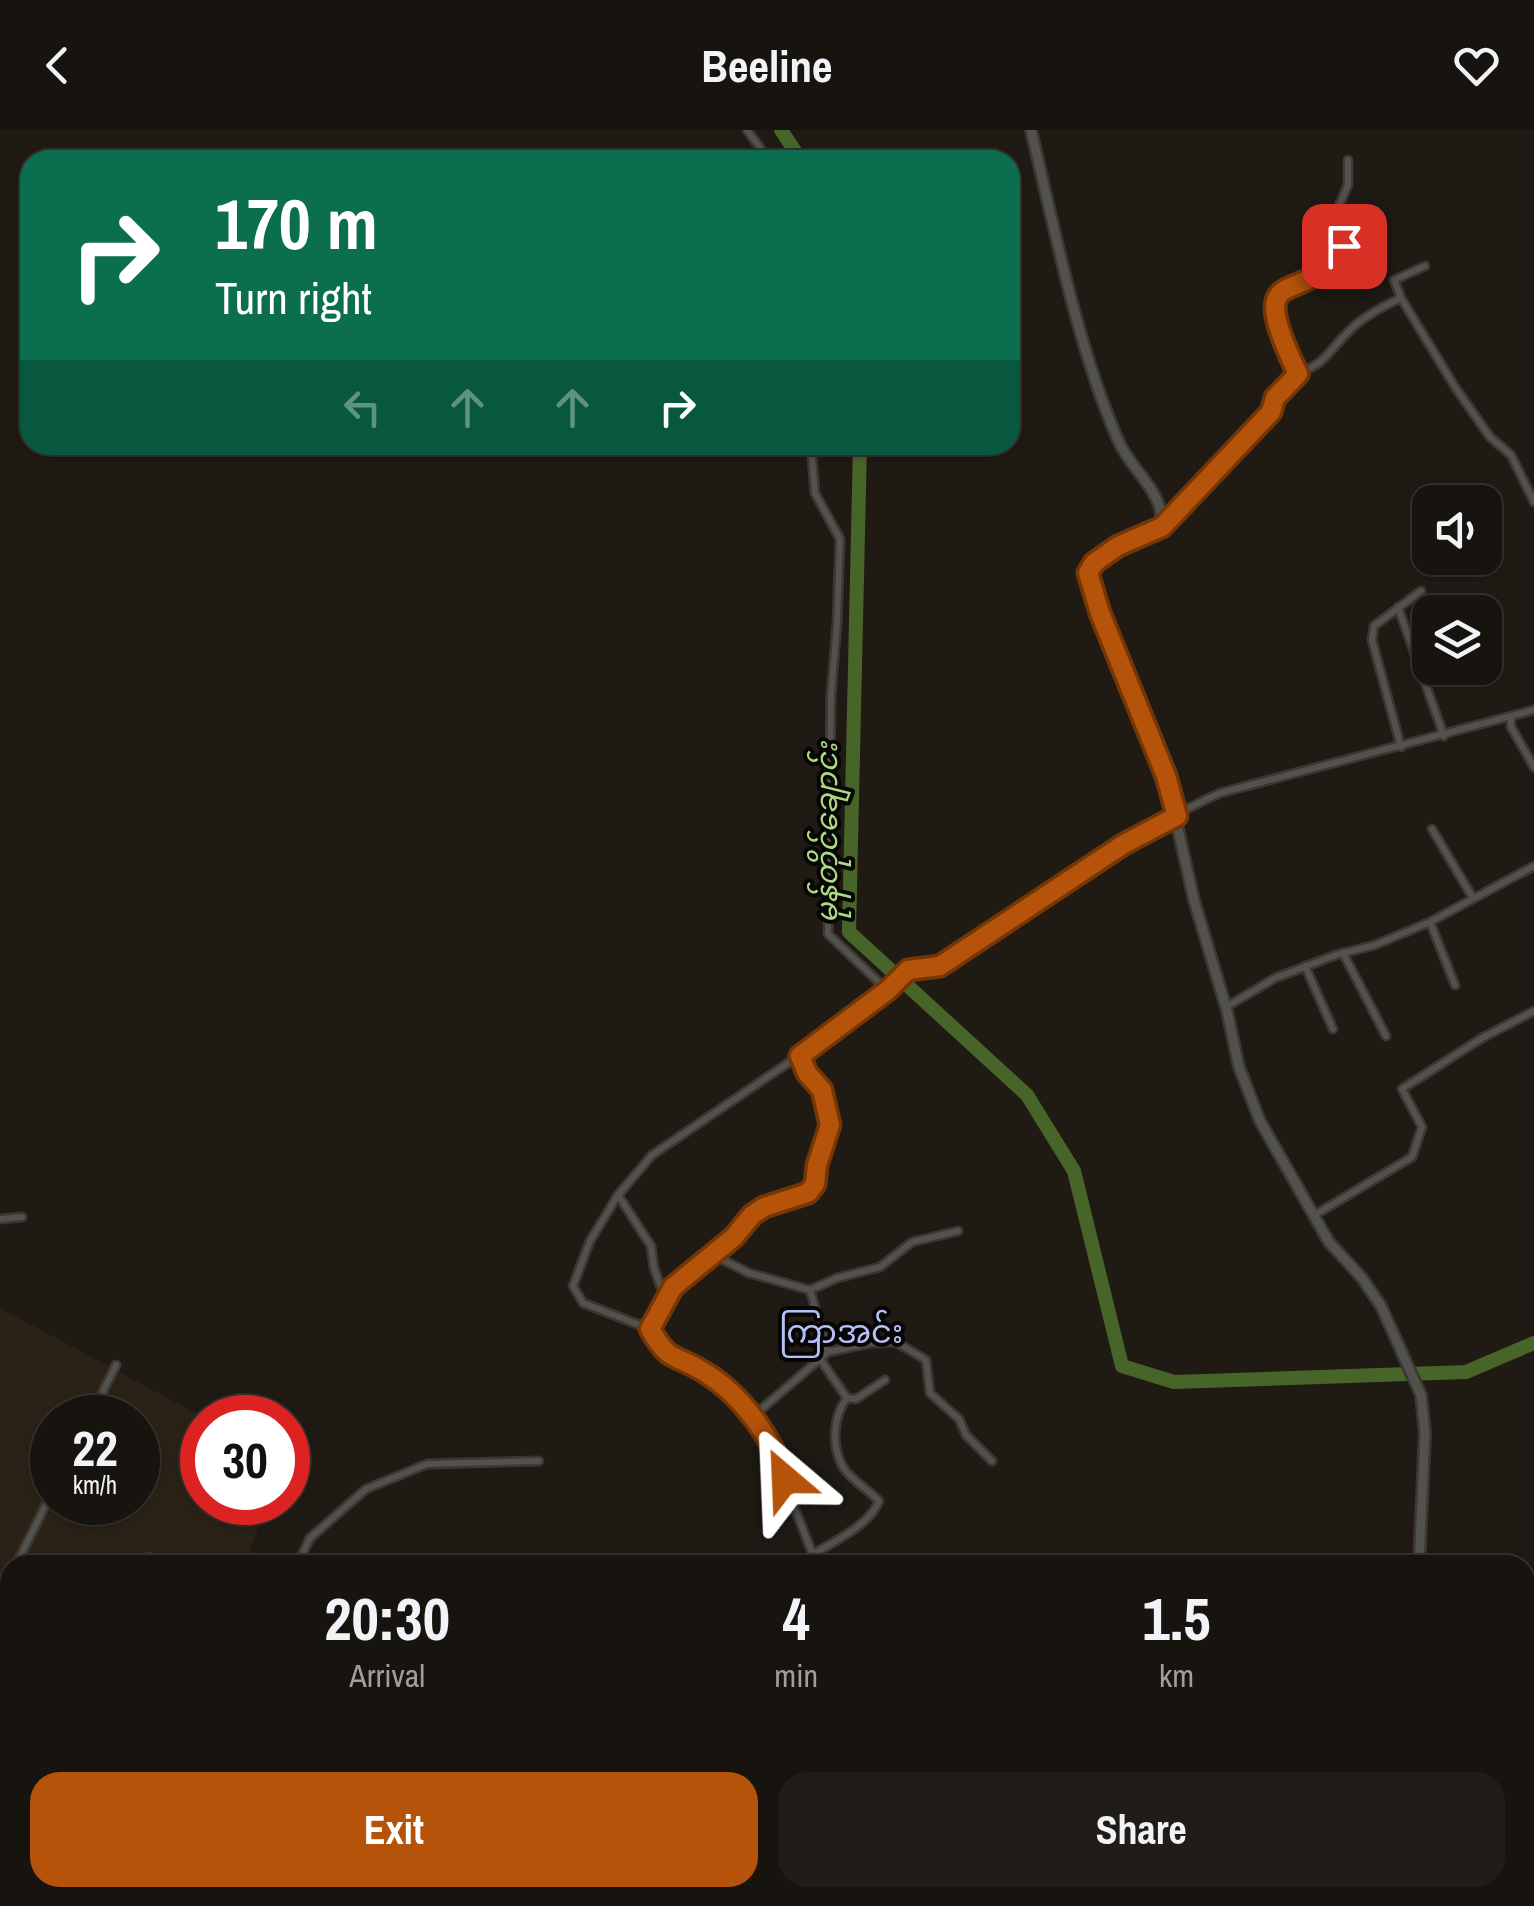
<!DOCTYPE html>
<html lang="en">
<head>
<meta charset="utf-8">
<style>
  :root { --surface:#17140f; --page:#201d18; --text:#f1f3f6; --muted:#9e9e9e; --line:#36332f; --accent:#b45309 }
  body { margin:0; font-family:"Archivo Narrow","Noto Sans Myanmar",sans-serif; background:var(--page); color:var(--text); height:100vh; display:flex; flex-direction:column; font-size:38px; white-space:nowrap }
  * { box-sizing:border-box; margin:0 }
  p { font-size:32px; color:var(--muted) }
  .icon { flex:none; width:55px; height:55px; fill:none; stroke:currentColor; stroke-width:2; stroke-linecap:round; stroke-linejoin:round }
  .map { position:relative; flex:1; overflow:hidden }
  .details { position:absolute; left:0px; top:1425px; width:1535px; height:352px; display:flex; flex-direction:column; background:var(--surface); border-radius:30px 30px 0 0; box-shadow:0 2px 8px #0004,0 0 0 2px var(--line) }
  .details>* { flex:none }
  .top-card { position:absolute; left:20px; top:20px; width:1000px; height:305px; border-radius:30px; box-shadow:0 2px 8px #0004,0 0 0 2px var(--line); background:#0b6e4f; color:#fff; overflow:hidden }
  .fabs { position:absolute; left:1412px; top:355px; display:grid; gap:20px }
  .fabs a { display:grid; place-items:center; width:90px; height:90px; border-radius:20px; background:var(--surface); box-shadow:0 2px 8px #0004,0 0 0 2px var(--line); font-size:50px }
  .speed { position:absolute; left:30px; top:1265px; display:flex; gap:20px; font-size:50px; font-weight:700; text-align:center }
  .speed>* { display:grid; place-content:center; width:130px; height:130px; border-radius:50%; background:var(--surface); box-shadow:0 2px 8px #0004,0 0 0 2px var(--line); line-height:1 }
  .speed small { font-size:25px; font-weight:400 }
  .speed .limit { border:15px solid #d22; background:#fff; color:#111 }
  .pin { position:absolute; display:grid; place-items:center; width:85px; height:85px; color:#fff; margin:-42px; border-radius:20px; box-shadow:0 5px 15px #0006 }
  .me { position:absolute; width:110px; margin:-55px; rotate:334deg; stroke-linejoin:round; filter:drop-shadow(0 0 8px #0008) }
  .turn { display:flex; align-items:center; gap:35px; height:210px; padding:0 30px; font-size:45px }
  .turn .icon { width:130px; height:130px; stroke-width:2.5 }
  .turn b { display:block; font-size:70px; line-height:85px }
  .lanes { display:flex; align-items:center; height:95px; padding:0 30px; background:#0003; justify-content:center; gap:50px; direction:ltr }
  .lanes .off { opacity:.35 }
  .eta { display:flex; justify-content:space-evenly; align-items:center; height:170px; text-align:center }
  .eta b { font-size:60px; font-weight:800; line-height:70px }
  .primary-button { display:flex; gap:20px; margin-top:auto; padding:20px 30px }
  .primary-button a { flex:1; height:115px; border-radius:30px; background:var(--accent); color:#fff; font-size:40px; font-weight:800; line-height:115px; text-align:center }
  .primary-button a+a { background:var(--page); color:var(--text) }
  header { display:flex; justify-content:space-between; align-items:center; height:130px; padding:0 30px; background:var(--surface); font-size:45px; font-weight:800 }
  .map>svg:first-child { display:block }
</style>
</head>
<body>
<header><svg class="icon" aria-label="back" viewBox="0 0 24 24"><path d="M15 5l-7 7 7 7"/></svg>Beeline<svg class="icon" aria-label="heart" viewBox="0 0 24 24"><path d="M12 20l-8-8c-3-5 5-10 8-4 3-6 11-1 8 4z"/></svg></header>
<div class="map">
<svg width="1534" height="1776" viewBox="0 0 1534 1776">
  <rect width="100%" height="100%" fill="#1f1a14"/>
  <path fill="#2a2217" fill-rule="evenodd" d="M0,1178l203,109 -1,85 67,1 -20,47 26,15h-265v291l-10,-5zM52,1288h86v84h-86z"/>
  <path fill="#481e27" d="M0,1602l10,5v108l-10,-5z"/>
  <path fill="#476528" stroke="#718559" stroke-width="2.5" d="M915,1768h269l2,8h-278z"/>
  <g fill="none" stroke-linecap="round" stroke-linejoin="round">
    <g stroke="#476528" stroke-width="14">
      <path d="M781,0l20,30"/>
      <path d="M860,315l-11,487 178,163 47,76 48,195 52,16 292,-10 68,-29"/>
    </g>
    <g stroke="#3c3731" stroke-width="11">
      <g id="minor">
        <path d="M747,0l22,30"/>
        <path d="M1401,168l54,89 35,50 21,18 23,47"/>
        <path d="M1298,243c27,-9 30,-21 49,-40 15,-16 34,-26 54,-35l-7,-18 31,-14"/>
        <path d="M811,315l4,48 25,46 -3,85 -6,71 -3,239 59,56"/>
        <path d="M1162,396l109,-114 4,-14 23,-25c-58,-119 7,-60 46,-127l-7,-36 11,-25v-25"/>
        <path d="M1398,477l46,129"/>
        <path d="M1511,587v10l23,40"/>
        <path d="M1401,617l-29,-107 2,-14 47,-35"/>
        <path d="M1432,699l41,69"/>
        <path d="M1430,792l25,63"/>
        <path d="M1343,823l43,83"/>
        <path d="M1305,836l28,63"/>
        <path d="M1226,877l49,-29 61,-23 39,-10 55,-23 104,-56"/>
        <path d="M618,1065l33,51 3,22 11,30"/>
        <path d="M1313,1086l99,-59 10,-30 -20,-38 80,-51 52,-27"/>
        <path d="M0,1089l22,-2"/>
        <path d="M711,1124l38,19 61,17 18,62 -76,65"/>
        <path d="M810,1160l27,-12 43,-11 32,-25 46,-11"/>
        <path d="M650,1199l23,-42 61,-50 17,-22 13,-8 44,-14 7,-9 2,-19 13,-40 -8,-36 -15,-16 -7,-18"/>
        <path d="M828,1222l42,-9 26,-1 30,18 4,33 29,26 7,16 26,26"/>
        <path d="M847,1268l9,1 29,-19"/>
        <path d="M90,1288l26,-53"/>
        <path d="M812,1425c22,-14 57,-29 67,-54 -11,-12 -27,-20 -36,-34 -12,-21 -10,-51 4,-69l-27,-39"/>
        <path d="M16,1435l36,-73"/>
        <path d="M145,1435l4,-8"/>
        <path d="M297,1435l13,-27 56,-49 61,-25 112,-3"/>
        <path d="M817,1435l-26,-66 -12,-41 -30,-45 -44,-41 -41,-18 -14,-25 -67,-26 -10,-17 17,-45 28,-46 34,-40 148,-100 67,-49 41,-36 32,-4c87,-60 185,-130 280,-173l314,-83"/>
        <path d="M1525,1458h9"/>
        <path d="M0,1467l10,-20"/>
        <path d="M0,1492l10,5"/>
        <path d="M1525,1550l9,13"/>
        <path d="M0,1584l10,5"/>
        <path d="M1525,1605l9,8"/>
        <path d="M1525,1685l9,19"/>
        <path d="M1525,1736l9,-5"/>
        <path d="M1199,1768l2,8"/>
        <path d="M1350,1768l3,8"/>
        <path d="M1401,1768l4,8"/>
        <path d="M1511,1768l3,8"/>
        <path d="M123,1776l4,-8"/>
        <path d="M1456,1776l15,-8"/>
      </g>
    </g>
    <g stroke="#3c3731" stroke-width="14">
      <g id="tertiary">
        <path d="M1031,0c24,100 46,216 87,310 12,30 48,52 43,87 -23,10 -73,23 -73,54l78,195 28,124 33,111 12,56 21,54 69,121 33,36 19,28 40,89 4,38 -6,132"/>
        <path d="M1453,1768l3,8"/>
      </g>
    </g>
    <g stroke="#3c3731" stroke-width="16">
      <g id="trunk">
        <path d="M0,1745l10,5"/>
        <path d="M49,1768l17,8"/>
      </g>
    </g>
    <use href="#minor" stroke="#51514d" stroke-width="6"/>
    <use href="#tertiary" stroke="#51514d" stroke-width="9"/>
    <use href="#trunk" stroke="#93928a" stroke-width="11"/>
  </g>
  <g fill="none" stroke-linecap="round" stroke-linejoin="round">
    <g stroke="#753606" stroke-width="25">
      <path id="route" d="M785,1349c-12,-41 -44,-85 -81,-107 -30,-19 -34,-8 -54,-43l23,-42 61,-50 18,-22 12,-8 44,-14 7,-9 2,-19 13,-40 -8,-35 -15,-17 -7,-17 88,-66 20,-20 32,-4 184,-122 53,-28 -11,-40 -66,-163 -12,-40 6,-10 24,-17 44,-19 109,-115 4,-14 23,-24c-58,-121 8,-61 46,-128"/>
    </g>
    <use href="#route" stroke="#b45309" stroke-width="18"/>
  </g>
  <g text-anchor="middle" dominant-baseline="central" stroke-width="8" stroke-linejoin="round" paint-order="stroke">
    <g font-size="30" font-style="italic" fill="#acda82" stroke="#070604">
      <text transform="translate(826 703) rotate(-90)">မုန်တိုင်ချောင်း</text>
    </g>
    <g font-size="32" fill="#b5c0f8" stroke="#070604">
      <text x="841" y="1201">ကြာအင်း</text>
    </g>
  </g>
</svg>
<div class="fabs">
<a><svg class="icon" aria-label="sound" viewBox="0 0 24 24"><path d="M4 9h4l5-4v14l-5-4H4zM17 9q2 3 0 6"/></svg></a>
<a><svg class="icon" aria-label="layers" viewBox="0 0 24 24"><path d="M12 4l9 5-9 5-9-5zM3 14l9 5 9-5"/></svg></a>
</div>
<div class="speed"><div>22<small>km/h</small></div><div class="limit">30</div></div>
<div class="pin" style="left:1344px;top:116px;background:#d93025"><svg class="icon" aria-label="arrive" viewBox="0 0 24 24"><path d="M6 21V4h12l-3 4 3 4H6"/></svg></div>
<svg class="me" style="left:785px;top:1349px" viewBox="-20 -20 40 40"><path d="M0-17L14 15 0 8-14 15z" fill="#b45309" stroke="#fff" stroke-width="4"/></svg>
<div class="top-card">
<div class="turn"><svg class="icon" aria-label="right" viewBox="0 0 24 24"><path d="M7 20v-9h11M14 6l5 5-5 5"/></svg><div><b>170 m</b>Turn right</div></div>
<div class="lanes"><svg class="icon off" aria-label="left" viewBox="0 0 24 24"><path d="M17 20v-9H6M10 6l-5 5 5 5"/></svg><svg class="icon off" aria-label="ahead" viewBox="0 0 24 24"><path d="M12 20V5M6 11l6-6 6 6"/></svg><svg class="icon off" aria-label="ahead" viewBox="0 0 24 24"><path d="M12 20V5M6 11l6-6 6 6"/></svg><svg class="icon" aria-label="right" viewBox="0 0 24 24"><path d="M7 20v-9h11M14 6l5 5-5 5"/></svg></div>
</div>
<section class="details">
<div class="eta">
<div><b>20:30</b><p>Arrival</p></div>
<div><b>4</b><p>min</p></div>
<div><b>1.5</b><p>km</p></div>
</div>
<div class="primary-button"><a>Exit</a><a>Share</a></div>
</section>
</div>
</body>
</html>
